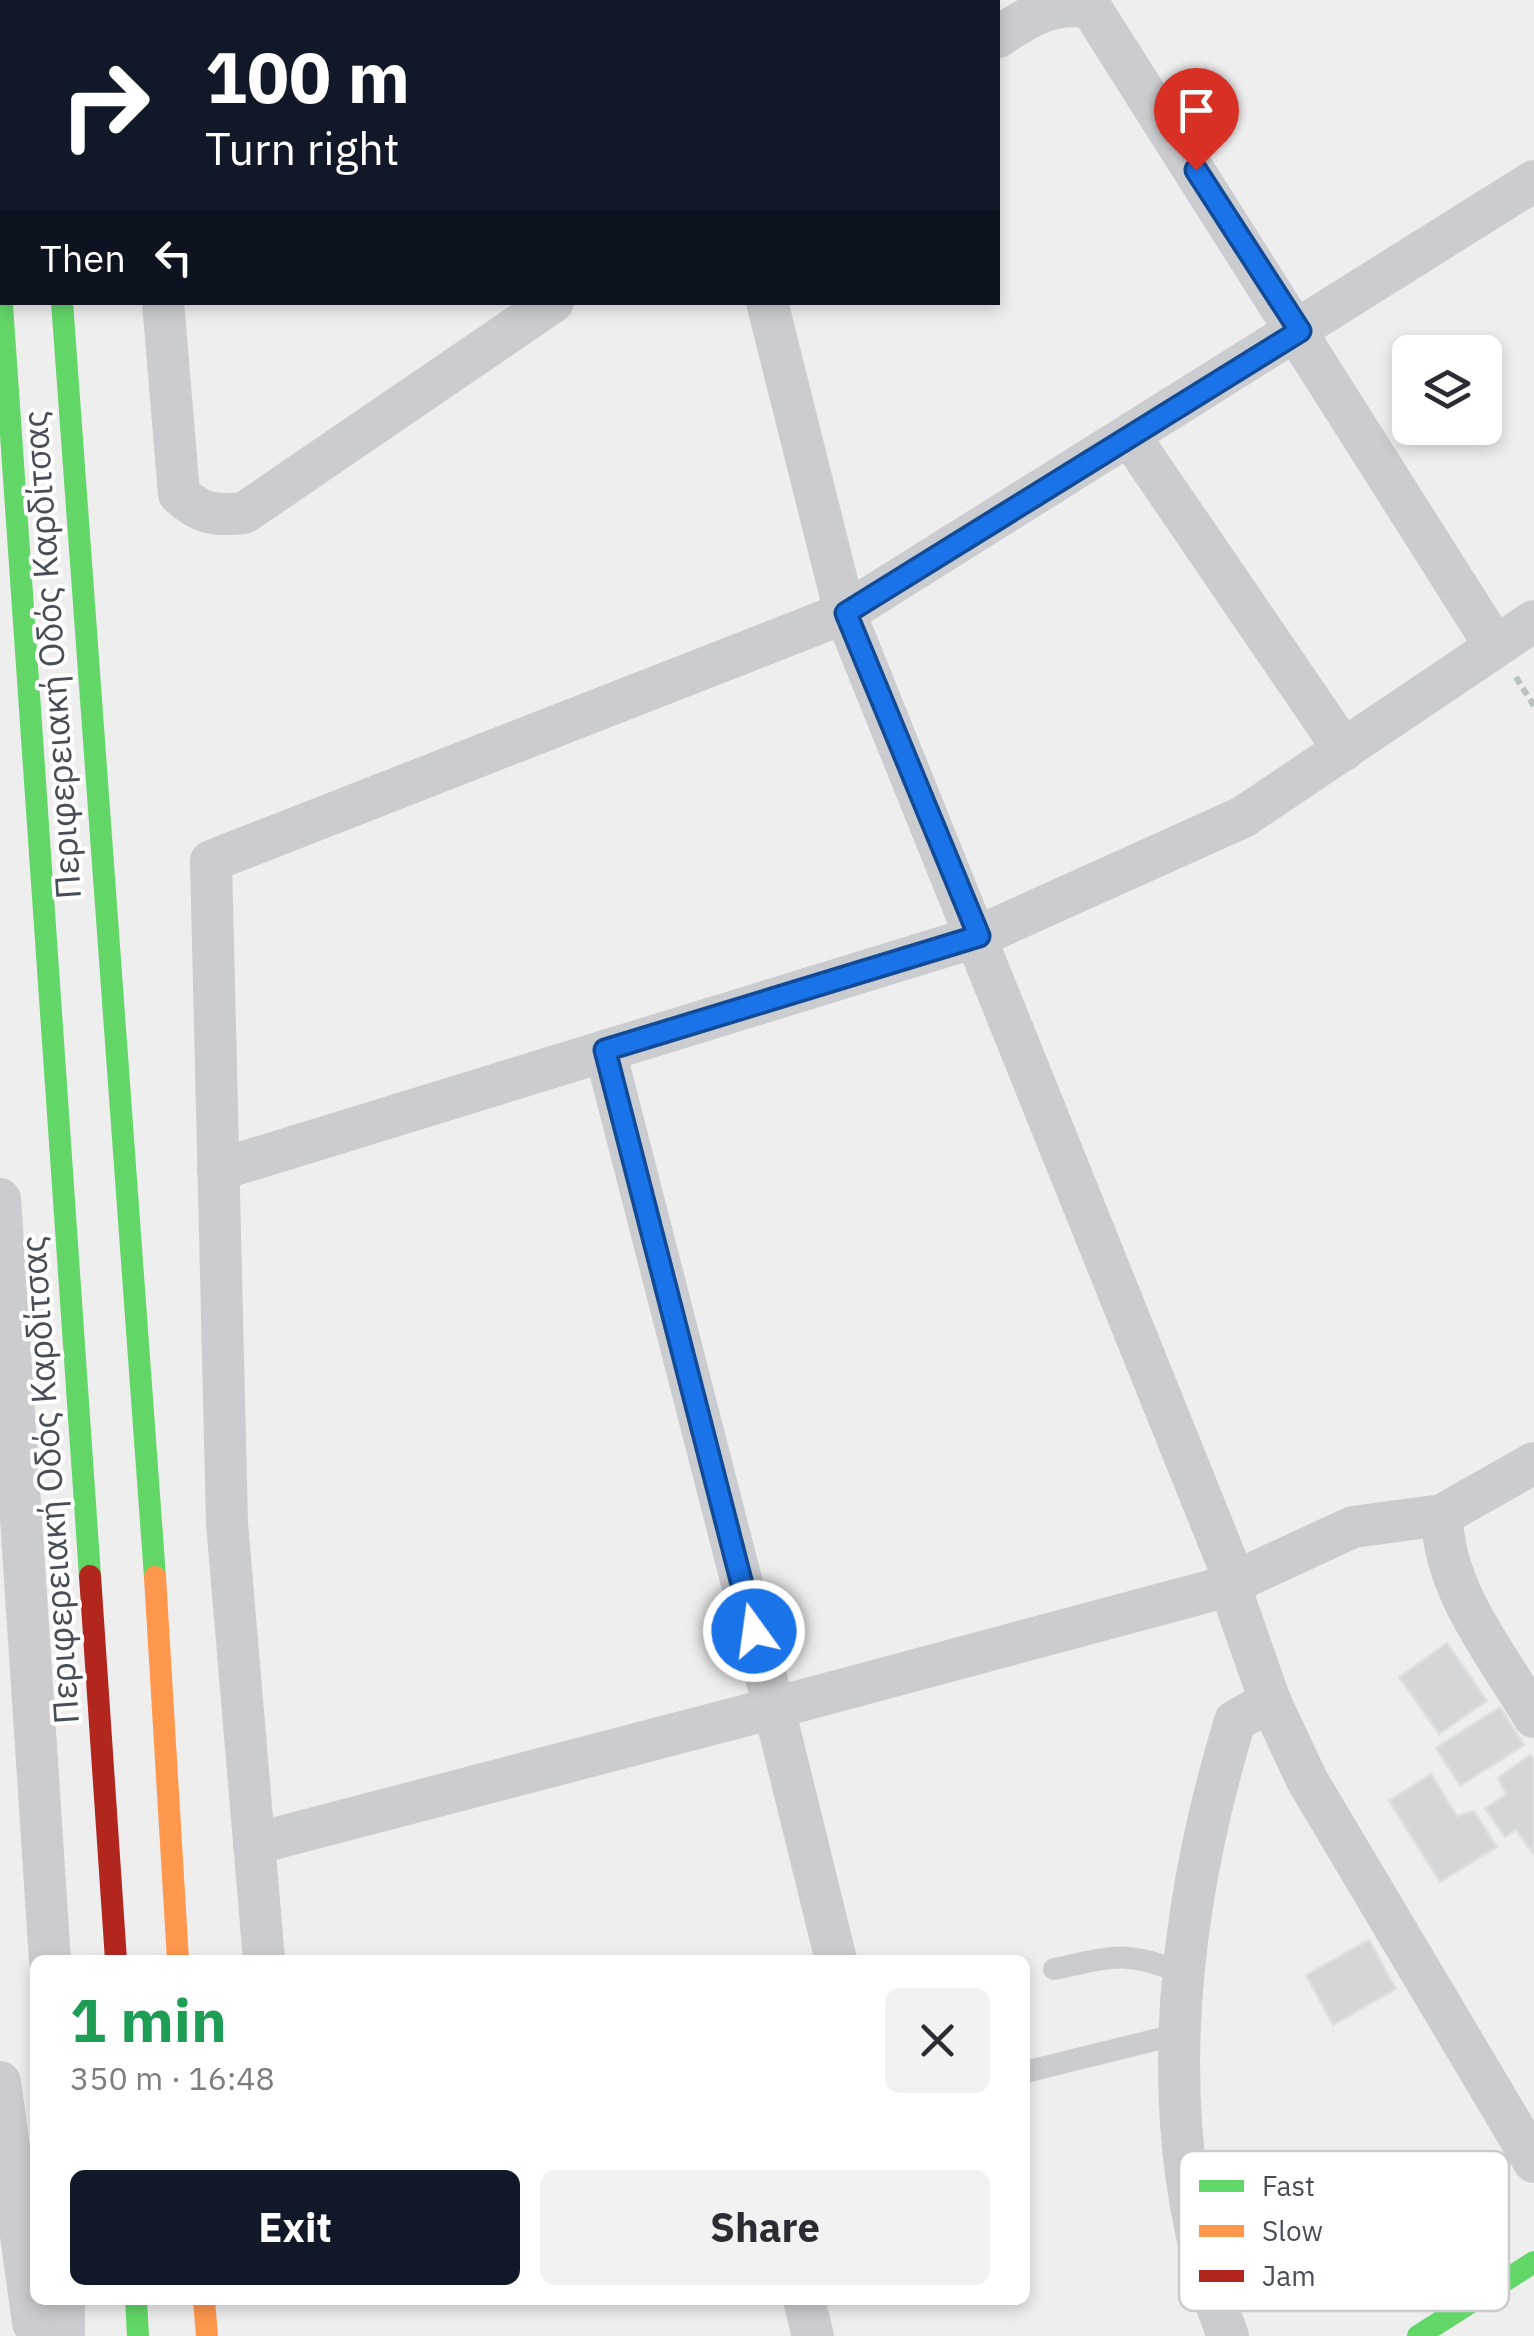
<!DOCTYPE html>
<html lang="en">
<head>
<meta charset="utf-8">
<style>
  :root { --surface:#fff; --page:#f2f2f3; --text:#2b2b33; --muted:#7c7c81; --accent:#111827 }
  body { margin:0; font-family:"IBM Plex Sans",sans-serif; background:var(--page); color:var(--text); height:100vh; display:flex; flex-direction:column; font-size:38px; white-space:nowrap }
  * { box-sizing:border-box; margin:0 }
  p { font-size:32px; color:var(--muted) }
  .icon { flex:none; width:55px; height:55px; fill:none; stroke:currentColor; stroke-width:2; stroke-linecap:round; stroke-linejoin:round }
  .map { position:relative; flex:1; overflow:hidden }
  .sheet { position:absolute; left:30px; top:1955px; width:1000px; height:350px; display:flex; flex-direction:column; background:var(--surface); border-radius:15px; box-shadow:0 5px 15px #0003 }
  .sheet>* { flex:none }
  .hud { position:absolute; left:0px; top:0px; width:1000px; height:305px; box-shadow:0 5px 15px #0003; background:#111827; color:#fff; overflow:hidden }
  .tools { position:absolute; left:1392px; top:335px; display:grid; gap:20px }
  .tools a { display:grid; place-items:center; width:110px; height:110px; border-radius:15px; background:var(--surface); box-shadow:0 5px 15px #0003; font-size:50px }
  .pin { position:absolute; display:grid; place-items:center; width:85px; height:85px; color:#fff; margin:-102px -42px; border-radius:50% 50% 50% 0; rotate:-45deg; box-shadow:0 0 10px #0007 }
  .pin .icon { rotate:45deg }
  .me { position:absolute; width:110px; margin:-55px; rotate:346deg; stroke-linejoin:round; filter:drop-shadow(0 0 8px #0008) }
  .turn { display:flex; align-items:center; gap:35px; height:210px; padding:0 40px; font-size:45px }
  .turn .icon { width:130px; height:130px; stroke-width:2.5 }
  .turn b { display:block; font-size:70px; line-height:85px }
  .then { display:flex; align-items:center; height:95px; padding:0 40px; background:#0003; gap:20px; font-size:38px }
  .round { display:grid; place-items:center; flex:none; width:105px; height:105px; border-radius:15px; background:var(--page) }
  .summary { display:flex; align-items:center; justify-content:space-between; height:170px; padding:0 40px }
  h1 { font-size:60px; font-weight:700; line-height:75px; color:#1e9e55 }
  .cta { display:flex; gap:20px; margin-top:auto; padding:20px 40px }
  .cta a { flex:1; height:115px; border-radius:15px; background:var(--accent); color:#fff; font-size:40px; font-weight:700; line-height:115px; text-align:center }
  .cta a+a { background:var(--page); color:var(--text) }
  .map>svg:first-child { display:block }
</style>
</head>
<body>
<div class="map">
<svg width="1534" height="2336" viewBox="0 0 1534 2336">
  <rect width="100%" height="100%" fill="#eee"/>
  <g fill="#d5d6d8" stroke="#dfe0e1" stroke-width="2.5">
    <path d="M1447,1643l40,58 -48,33 -40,-57z"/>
    <path d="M1500,1707l24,38 -64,41 -24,-38z"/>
    <path d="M1530,1755l4,5v95l-18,-25 -11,7 -20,-29 21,-13 -8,-17z"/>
    <path d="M1431,1774l26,42 17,-5 23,36 -57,35 -51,-81z"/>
    <path d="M1369,1940l27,49 -63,36 -27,-50z"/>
  </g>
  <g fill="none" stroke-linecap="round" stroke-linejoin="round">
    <path stroke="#b8c2c0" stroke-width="6" stroke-dasharray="8 5" stroke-linecap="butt" d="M1516,677l18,29"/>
    <g stroke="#cacccf" stroke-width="22">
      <path d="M1054,1969c58,-12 74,-20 129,5"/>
      <path d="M1025,2072l154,-38"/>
    </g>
    <g stroke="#cacccf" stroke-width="42">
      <path d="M138,0l1,2"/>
      <path d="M643,0l1,2"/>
      <path d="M998,37c31,-21 55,-36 93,-29l404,638"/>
      <path d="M163,302l16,192c21,20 36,22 65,19l309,-211"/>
      <path d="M1131,438l213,312"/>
      <path d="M218,1170l761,-234 264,-119 291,-196"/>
      <path d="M0,1199l50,761"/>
      <path d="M1534,1463l-92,52 -89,12 -104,48 -13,9 -2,14 36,103 37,79 227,382"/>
      <path d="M1442,1515c1,76 55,139 92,202"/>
      <path d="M254,1844l520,-136 -169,-657"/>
      <path d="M264,1960l-37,-437 -16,-662 634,-248 -78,-311"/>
      <path d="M836,1960l-62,-252 462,-124 -391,-971 689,-432"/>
      <path d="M0,2082l33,241"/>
      <path d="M804,2300l9,36"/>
      <path d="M64,2336v-36"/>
      <path d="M1228,2336c-78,-195 -53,-418 7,-615l35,-20"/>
    </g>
    <g stroke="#63d668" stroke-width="22">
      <path d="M46,0v2"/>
      <path d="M0,276l90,1300"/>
      <path d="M62,302l93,1275"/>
      <path d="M136,2300l2,36"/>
      <path d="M1418,2336l116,-74"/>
    </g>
    <g stroke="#ff974d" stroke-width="22">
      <path d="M155,1577l23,383"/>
      <path d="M204,2300l3,36"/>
    </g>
    <path stroke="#b3261e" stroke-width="22" d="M90,1576l26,384"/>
  </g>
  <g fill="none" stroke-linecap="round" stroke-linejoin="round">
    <g stroke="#114b97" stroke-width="25">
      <path id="route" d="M754,1631l-149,-581 374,-114 -133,-323 454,-282 -104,-161"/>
    </g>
    <use href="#route" stroke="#1a73e8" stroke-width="18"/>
  </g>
  <g text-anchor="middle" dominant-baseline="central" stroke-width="8" stroke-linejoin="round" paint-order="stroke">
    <g font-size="35" fill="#474e58" stroke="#fff">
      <text transform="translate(51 655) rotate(-94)">Περιφερειακή Οδός Καρδίτσας</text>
      <text transform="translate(49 1480) rotate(-94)">Περιφερειακή Οδός Καρδίτσας</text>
    </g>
  </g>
  <rect x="1179" y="2151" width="330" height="160" rx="15" fill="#fff" stroke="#c8cacd" stroke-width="2.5"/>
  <rect x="1199" y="2180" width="45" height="12" fill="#63d668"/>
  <rect x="1199" y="2225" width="45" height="12" fill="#ff974d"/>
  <rect x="1199" y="2270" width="45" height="12" fill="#b3261e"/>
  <g font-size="28" fill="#474e58">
    <text x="1262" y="2196">Fast</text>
    <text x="1262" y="2241">Slow</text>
    <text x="1262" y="2286">Jam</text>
  </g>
</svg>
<div class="tools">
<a><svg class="icon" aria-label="layers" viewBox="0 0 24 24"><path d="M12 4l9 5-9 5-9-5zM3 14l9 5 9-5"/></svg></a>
</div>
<div class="pin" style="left:1196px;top:170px;background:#d93025"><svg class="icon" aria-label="arrive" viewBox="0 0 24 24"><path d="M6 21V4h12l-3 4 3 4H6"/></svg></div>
<svg class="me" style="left:754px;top:1631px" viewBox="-20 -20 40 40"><circle r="17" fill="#1a73e8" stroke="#fff" stroke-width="3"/><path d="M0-11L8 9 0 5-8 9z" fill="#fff"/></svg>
<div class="hud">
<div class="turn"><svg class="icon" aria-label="right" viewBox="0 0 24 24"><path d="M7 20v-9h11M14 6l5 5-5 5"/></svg><div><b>100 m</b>Turn right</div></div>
<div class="then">Then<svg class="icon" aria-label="left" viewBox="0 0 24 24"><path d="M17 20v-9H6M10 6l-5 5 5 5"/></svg></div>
</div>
<section class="sheet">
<div class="summary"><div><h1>1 min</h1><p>350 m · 16:48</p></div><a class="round"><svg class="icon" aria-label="close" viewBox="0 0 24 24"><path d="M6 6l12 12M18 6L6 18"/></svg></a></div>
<div class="cta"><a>Exit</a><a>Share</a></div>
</section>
</div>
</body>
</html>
